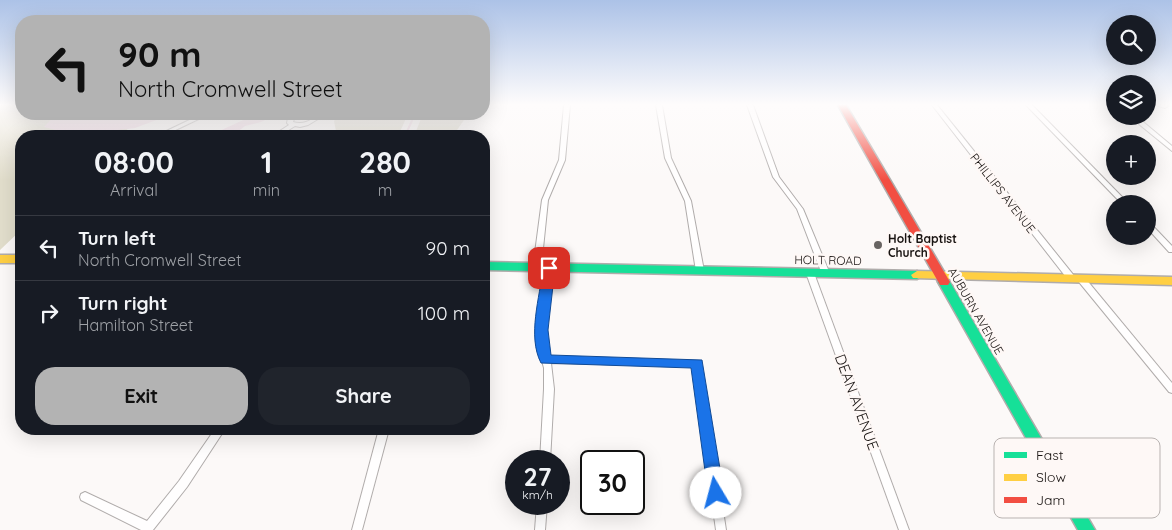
<!DOCTYPE html>
<html lang="en">
<head>
<meta charset="utf-8">
<style>
  :root { --surface:#171b24; --page:#20242c; --text:#f1f3f6; --muted:#9ea1a6; --line:#363941; --accent:#b3b3b3 }
  body { margin:0; font-family:Quicksand,sans-serif; background:var(--page); color:var(--text); height:100vh; display:flex; flex-direction:column; font-size:19px; white-space:nowrap }
  * { box-sizing:border-box; margin:0 }
  p { font-size:16px; color:var(--muted) }
  .icon { flex:none; width:28px; height:28px; fill:none; stroke:currentColor; stroke-width:2; stroke-linecap:round; stroke-linejoin:round }
  .map { position:relative; flex:1; overflow:hidden }
  .sheet { position:absolute; left:15px; top:130px; width:475px; height:305px; display:flex; flex-direction:column; background:var(--surface); border-radius:20px; box-shadow:0 5px 20px #0002 }
  .sheet>* { flex:none }
  .hud { position:absolute; left:15px; top:15px; width:475px; height:105px; border-radius:20px; box-shadow:0 5px 20px #0002; background:#b3b3b3; color:#111; overflow:hidden }
  .tools { position:absolute; left:1106px; top:15px; display:grid; gap:10px }
  .tools a { display:grid; place-items:center; width:50px; height:50px; border-radius:50%; background:var(--surface); box-shadow:0 5px 20px #0002; font-size:25px }
  .speed { position:absolute; left:505px; top:450px; display:flex; gap:10px; font-size:25px; font-weight:700; text-align:center }
  .speed>* { display:grid; place-content:center; width:65px; height:65px; border-radius:50%; background:var(--surface); box-shadow:0 5px 20px #0002; line-height:1 }
  .speed small { font-size:12px; font-weight:400 }
  .speed .limit { border:2px solid #111; border-radius:8px; background:#fff; color:#111 }
  .pin { position:absolute; display:grid; place-items:center; width:42px; height:42px; color:#fff; margin:-21px; border-radius:10px; box-shadow:0 2px 8px #0006 }
  .me { position:absolute; width:55px; margin:-28px; rotate:352deg; stroke-linejoin:round; filter:drop-shadow(0 0 4px #0008) }
  .turn { display:flex; align-items:center; gap:18px; height:105px; padding:0 20px; font-size:22px }
  .turn .icon { width:65px; height:65px; stroke-width:2.5 }
  .turn b { display:block; font-size:35px; line-height:42px }
  .eta { display:flex; justify-content:space-evenly; align-items:center; height:85px; text-align:center }
  .eta b { font-size:30px; font-weight:800; line-height:35px }
  .button { display:flex; gap:10px; margin-top:auto; padding:10px 20px }
  .button a { flex:1; height:58px; border-radius:20px; background:var(--accent); color:#111; font-size:20px; font-weight:800; line-height:58px; text-align:center }
  .button a+a { background:var(--page); color:var(--text) }
  ul { padding:0; list-style:none }
  li { display:flex; align-items:center; gap:15px; height:65px; padding:0 20px; border-top:1px solid var(--line) }
  li div { flex:1 }
  li b { display:block; font-size:19px }
  li em { font-style:normal }
  .map>svg:first-child { display:block }
</style>
</head>
<body>
<div class="map">
<svg width="1172" height="530" viewBox="0 0 1172 530">
  <rect width="100%" height="100%" fill="#fcf9f8"/>
  <g fill="#e2decc">
    <path d="M0,105h21v9h123l-24,22h-99v94l-21,20z"/>
    <path d="M341,114h67l-10,22h-61l-3,-15z"/>
    <path d="M423,114h45l-15,22h-39z"/>
  </g>
  <g fill="#f3d7e6">
    <path d="M56,114h105l-2,5 -24,9 -60,7 -31,-8z"/>
    <path d="M256,114h21l-16,8 -16,4 -13,10h-21c14,-9 30,-14 45,-22z"/>
  </g>
  <g fill="none" stroke-linecap="round" stroke-linejoin="round">
    <path stroke="#f3d7e6" stroke-width="2" d="M405,136l10,-22"/>
    <g stroke="#b0acab" stroke-width="2">
      <g id="street">
        <path d="M564,105h6l-5,55 -17,40 -7,68 -4,3 -4,-3 9,-68 17,-40z"/>
        <path d="M656,105h6l9,53 20,43 13,70 -4,3 -4,-3 -11,-70 -20,-43z"/>
        <path d="M747,105h6l26,72 24,32 27,65 -1,2 -3,1 -4,-3 -25,-65 -24,-32z"/>
        <path d="M932,105h5l138,172 1,2 -1,2h-6z"/>
        <path d="M1026,105h6l97,99h-7z"/>
        <path d="M1155,105h12l1,1 -3,2z"/>
        <path d="M202,114h7l-46,22h-7z"/>
        <path d="M294,114h7l-7,5 -1,3c7,2 13,1 19,-3l-2,-5h6l2,5 -10,6 -8,2 -5,-1 -16,10h-7l17,-11 -2,-2 1,-5z"/>
        <path d="M1129,116h7l36,30v5z"/>
        <path d="M1148,223h2l22,23v6h-3l-21,-23z"/>
        <path d="M549,265l4,3 -8,62 4,27 151,4 26,169h-10l-23,-164 -142,-3 3,26 -4,72h-10l4,-72v-21l-5,-18 -2,-20 8,-62z"/>
        <path d="M810,270l4,3 95,257h-10l-93,-257z"/>
        <path d="M1082,277l3,1 87,105v10l-3,-1 -90,-110 -1,-2 1,-2z"/>
        <path d="M215,429h10l-38,58 -34,43h-12l-60,-30 -1,-3 1,-3 4,-2 62,29 32,-40z"/>
        <path d="M379,429h10l-27,101h-10z"/>
        <path d="M537,504h10l-2,26h-10z"/>
      </g>
    </g>
    <g stroke="#b0acab" stroke-width="3">
      <g id="fast">
        <path d="M484,262l433,9 6,4 -6,4 -433,-9z"/>
        <path d="M944,278l6,4 145,248h-17l-140,-248z"/>
      </g>
    </g>
    <g stroke="#b0acab" stroke-width="3">
      <g id="slow">
        <rect x="0" y="255" width="21" height="8"/>
        <path d="M917,271l255,6v8l-259,-7 -2,-3z"/>
      </g>
    </g>
    <g stroke="#b0acab" stroke-width="3">
      <path id="jam" d="M838,105h8l104,177 -2,3h-8z"/>
    </g>
    <use href="#street" fill="#fffefe" fill-rule="evenodd"/>
    <use href="#fast" fill="#16e098" fill-rule="evenodd"/>
    <use href="#slow" fill="#ffcf43" fill-rule="evenodd"/>
    <use href="#jam" fill="#f24e42" fill-rule="evenodd"/>
  </g>
  <linearGradient id="sky" x2="0" y2="1"><stop stop-color="#acc2e7"/><stop offset="0.58" stop-color="#fefcfc"/><stop offset="1" stop-color="#fefcfc" stop-opacity="0"/></linearGradient>
  <rect width="1172" height="180" fill="url(#sky)"/>
  <path fill="#1a73e8" stroke="#114b97" d="M549,264l6,4 -7,62 3,25 151,5 22,133 -2,5 -6,2 -6,-2 -2,-5 -17,-125 -150,-5c-14,-27 -1,-66 2,-95z"/>
  <circle fill="#686462" stroke="#fef8f6" stroke-width="2" cx="878" cy="245" r="5"/>
  <g text-anchor="middle" dominant-baseline="central" stroke-width="5" stroke-linejoin="round" paint-order="stroke">
    <g font-size="12" fill="#181311" stroke="#fef8f6">
      <text transform="translate(1003 193) rotate(52)">PHILLIPS AVENUE</text>
      <text transform="translate(828 260) rotate(1)">HOLT ROAD</text>
      <text transform="translate(976 311) rotate(60)">AUBURN AVENUE</text>
    </g>
    <g font-size="12" font-weight="bold" fill="#181311" stroke="#fef8f6" text-anchor="start">
      <text x="888" y="238">Holt Baptist<tspan x="888" dy="14">Church</tspan></text>
    </g>
    <g font-size="15" fill="#181311" stroke="#fef8f6">
      <text transform="translate(857 402) rotate(70)">DEAN AVENUE</text>
    </g>
  </g>
  <rect x="994" y="438" width="166" height="80" rx="8" fill="#fef8f6" stroke="#b9b3b1" stroke-width="1"/>
  <rect x="1004" y="452" width="23" height="6" fill="#16e098"/>
  <rect x="1004" y="474" width="23" height="7" fill="#ffcf43"/>
  <rect x="1004" y="497" width="23" height="6" fill="#f24e42"/>
  <g font-size="14" fill="#181311">
    <text x="1036" y="460">Fast</text>
    <text x="1036" y="482">Slow</text>
    <text x="1036" y="505">Jam</text>
  </g>
</svg>
<div class="tools">
<a><svg class="icon" aria-label="search" viewBox="0 0 24 24"><circle cx="10" cy="10" r="6"/><path d="M15 15l6 6"/></svg></a>
<a><svg class="icon" aria-label="layers" viewBox="0 0 24 24"><path d="M12 4l9 5-9 5-9-5zM3 14l9 5 9-5"/></svg></a>
<a>+</a>
<a>−</a>
</div>
<div class="speed"><div>27<small>km/h</small></div><div class="limit">30</div></div>
<div class="pin" style="left:549px;top:268px;background:#d93025"><svg class="icon" aria-label="arrive" viewBox="0 0 24 24"><path d="M6 21V4h12l-3 4 3 4H6"/></svg></div>
<svg class="me" style="left:716px;top:493px" viewBox="-20 -20 40 40"><circle r="19" fill="#fff"/><path d="M0-13L10 11 0 6-10 11z" fill="#1a73e8"/></svg>
<div class="hud">
<div class="turn"><svg class="icon" aria-label="left" viewBox="0 0 24 24"><path d="M17 20v-9H6M10 6l-5 5 5 5"/></svg><div><b>90 m</b>North Cromwell Street</div></div>
</div>
<section class="sheet">
<div class="eta">
<div><b>08:00</b><p>Arrival</p></div>
<div><b>1</b><p>min</p></div>
<div><b>280</b><p>m</p></div>
</div>
<ul>
<li><svg class="icon" aria-label="left" viewBox="0 0 24 24"><path d="M17 20v-9H6M10 6l-5 5 5 5"/></svg><div><b>Turn left</b><p>North Cromwell Street</p></div><em>90 m</em></li>
<li><svg class="icon" aria-label="right" viewBox="0 0 24 24"><path d="M7 20v-9h11M14 6l5 5-5 5"/></svg><div><b>Turn right</b><p>Hamilton Street</p></div><em>100 m</em></li>
</ul>
<div class="button"><a>Exit</a><a>Share</a></div>
</section>
</div>
</body>
</html>
